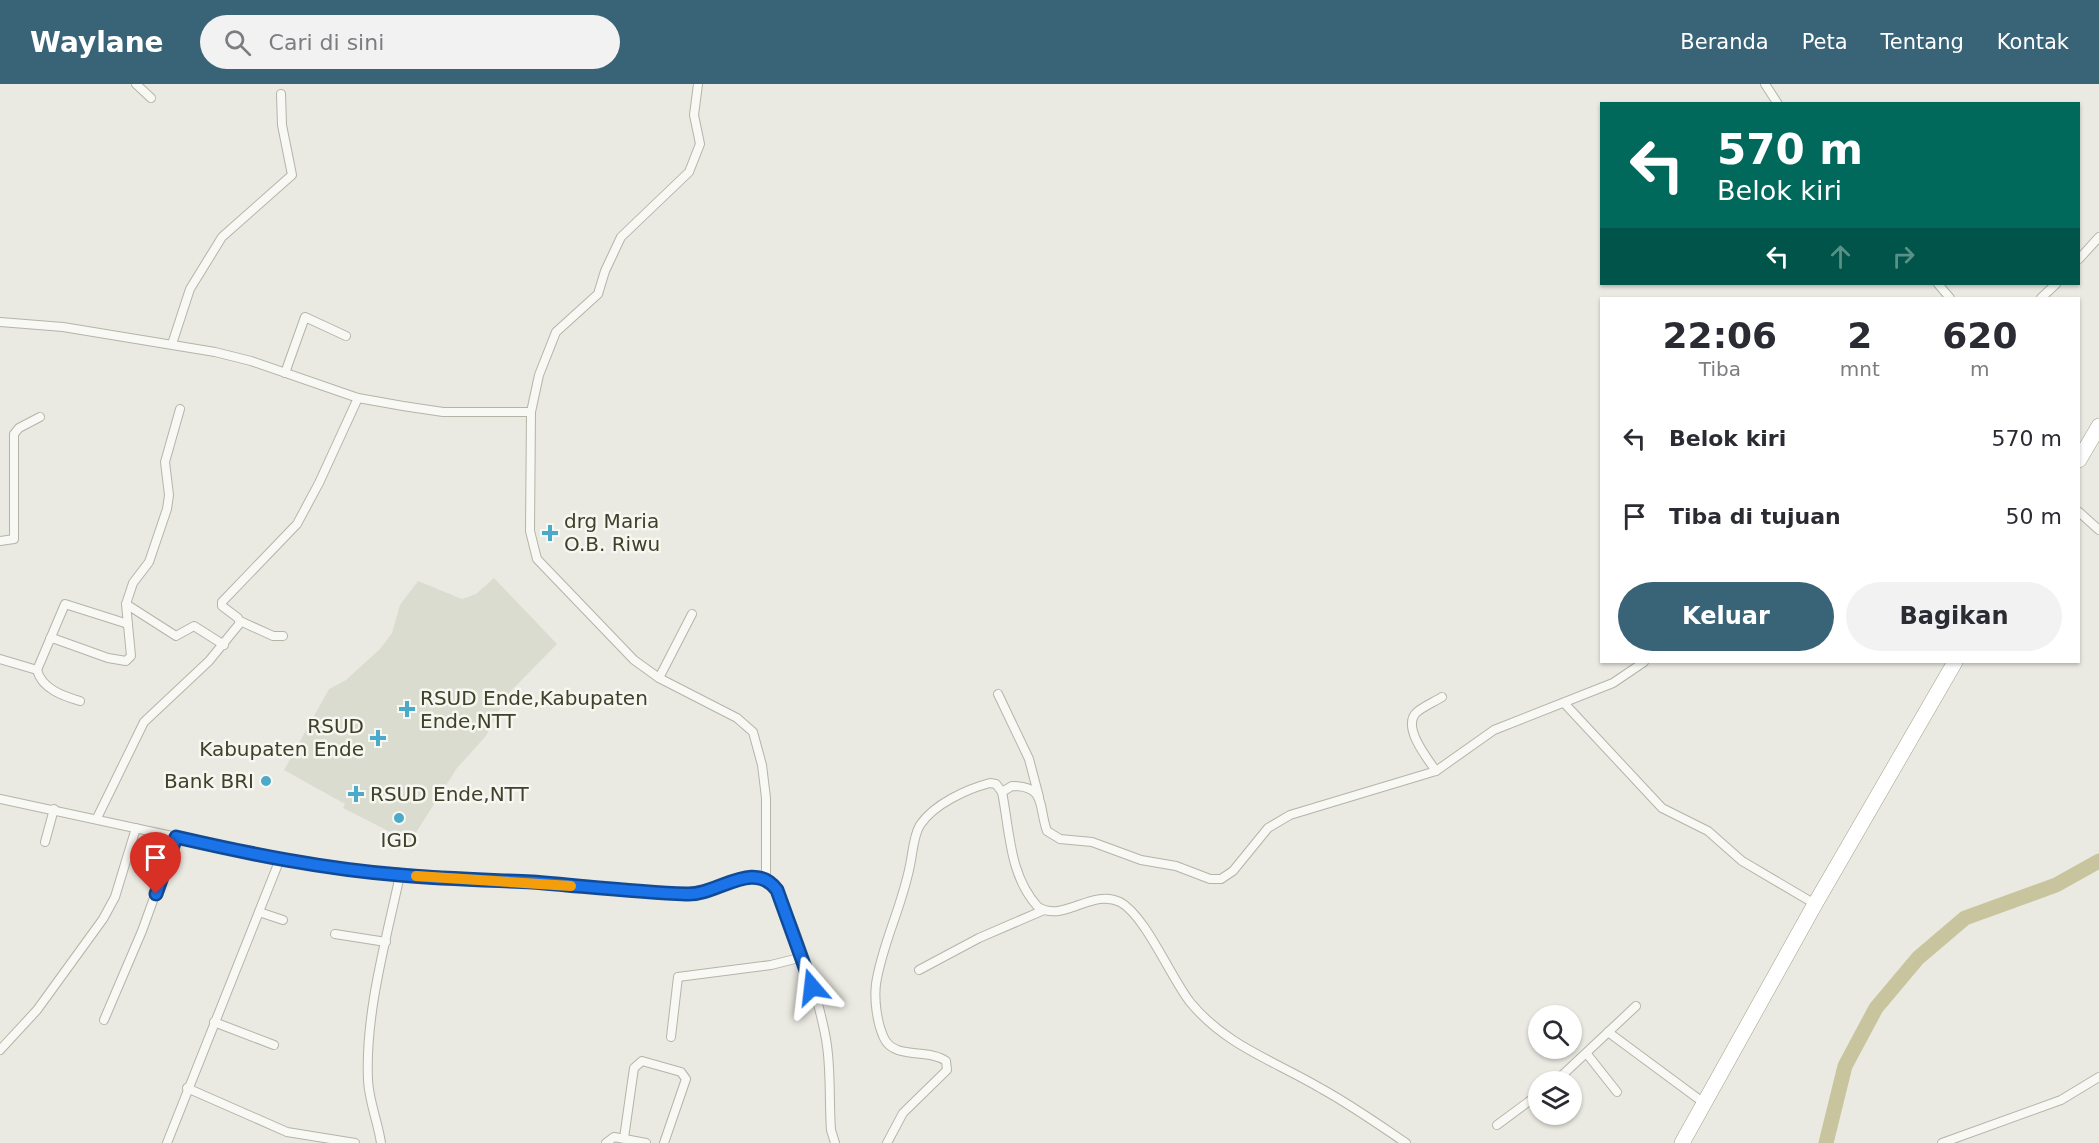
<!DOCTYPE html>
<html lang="id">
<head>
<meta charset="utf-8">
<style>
  :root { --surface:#fff; --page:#f2f2f3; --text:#2b2b33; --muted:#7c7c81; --accent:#396477 }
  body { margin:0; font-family:"DejaVu Sans",sans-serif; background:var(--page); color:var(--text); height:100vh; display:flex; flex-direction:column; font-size:22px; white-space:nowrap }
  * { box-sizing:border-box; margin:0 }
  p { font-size:20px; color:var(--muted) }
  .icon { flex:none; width:33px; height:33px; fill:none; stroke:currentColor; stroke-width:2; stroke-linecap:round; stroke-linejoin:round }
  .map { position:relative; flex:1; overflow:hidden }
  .details { position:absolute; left:1600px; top:213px; width:480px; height:366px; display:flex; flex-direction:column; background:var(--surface); border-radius:0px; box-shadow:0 2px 4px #0004 }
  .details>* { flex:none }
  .guide { position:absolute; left:1600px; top:18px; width:480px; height:183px; border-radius:0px; box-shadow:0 2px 4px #0004; background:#00695c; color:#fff; overflow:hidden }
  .buttons { position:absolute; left:1528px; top:921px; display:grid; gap:12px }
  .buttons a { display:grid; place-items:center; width:54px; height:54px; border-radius:50%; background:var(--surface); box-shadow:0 2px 4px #0004; font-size:30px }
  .pin { position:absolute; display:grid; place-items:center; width:51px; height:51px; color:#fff; margin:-62px -26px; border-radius:50% 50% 50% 0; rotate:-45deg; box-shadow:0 0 6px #0007 }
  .pin .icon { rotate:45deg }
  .me { position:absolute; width:66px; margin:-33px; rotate:343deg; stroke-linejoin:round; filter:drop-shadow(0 0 4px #0008) }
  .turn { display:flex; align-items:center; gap:21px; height:126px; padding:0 18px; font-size:27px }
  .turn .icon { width:78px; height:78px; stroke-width:2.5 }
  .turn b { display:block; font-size:42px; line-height:51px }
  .lanes { display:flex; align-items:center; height:57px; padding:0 18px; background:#0003; justify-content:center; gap:30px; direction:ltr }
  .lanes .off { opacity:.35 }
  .eta { display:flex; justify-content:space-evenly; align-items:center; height:102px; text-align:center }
  .eta b { font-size:36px; font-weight:600; line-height:42px }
  .primary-button { display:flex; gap:12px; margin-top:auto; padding:12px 18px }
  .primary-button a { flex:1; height:69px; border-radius:36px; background:var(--accent); color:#fff; font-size:24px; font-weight:600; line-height:69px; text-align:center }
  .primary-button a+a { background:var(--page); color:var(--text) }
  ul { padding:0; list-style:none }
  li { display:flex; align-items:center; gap:18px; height:78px; padding:0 18px }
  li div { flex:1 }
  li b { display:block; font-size:22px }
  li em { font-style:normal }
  header { display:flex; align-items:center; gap:36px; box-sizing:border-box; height:84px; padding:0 30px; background:var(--accent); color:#fff }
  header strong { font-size:28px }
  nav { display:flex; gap:33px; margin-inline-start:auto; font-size:21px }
  .search { width:420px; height:54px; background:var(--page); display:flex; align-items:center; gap:15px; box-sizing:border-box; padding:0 21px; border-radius:33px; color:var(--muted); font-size:22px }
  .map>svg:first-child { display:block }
</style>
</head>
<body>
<header>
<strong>Waylane</strong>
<div class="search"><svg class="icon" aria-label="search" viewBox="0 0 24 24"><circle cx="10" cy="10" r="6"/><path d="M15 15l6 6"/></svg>Cari di sini</div>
<nav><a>Beranda</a><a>Peta</a><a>Tentang</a><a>Kontak</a></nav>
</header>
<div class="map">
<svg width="2099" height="1059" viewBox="0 0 2099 1059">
  <rect width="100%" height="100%" fill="#eaeae2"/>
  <path fill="#dbdcd0" d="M494,494l63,66 -50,51 -21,41 -29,32 -47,74 -67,-34 2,-4 -61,-34 45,-81 17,-9 34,-31 12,-16 8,-28 18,-24 44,18 14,-5z"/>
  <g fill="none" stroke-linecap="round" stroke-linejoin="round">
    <path stroke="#c8c59e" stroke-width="15" d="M1826,1059l19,-77 31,-58 42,-50 47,-40 91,-33 43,-24"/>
    <g stroke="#b4b4a7" stroke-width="10">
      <g id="minor">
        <path d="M136,0l15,14"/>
        <path d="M1765,0l13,20"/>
        <path d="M2079,175l20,-22"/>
        <path d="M1938,200l12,14"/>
        <path d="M2041,214l15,-14"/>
        <path d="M0,238l63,5 152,25 36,9 107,37 45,8 40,6h88l-1,119 7,28 97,101 25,18 78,40 16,14 9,33 4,33v81"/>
        <path d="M172,260l18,-55 32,-52 70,-62 -10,-50 -1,-31"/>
        <path d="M285,289l20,-56 41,19"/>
        <path d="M531,328l8,-37 17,-43 42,-38 7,-23 16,-34 68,-65 11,-28 -6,-29 4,-31"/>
        <path d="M2079,428l20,18"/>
        <path d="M0,457l14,-2v-105l5,-6 21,-11"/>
        <path d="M126,520l50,32 18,-10 30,19"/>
        <path d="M240,537l33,15h10"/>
        <path d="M50,555h5l53,19 18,3 5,-5 -5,-52 7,-21 16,-21 18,-53 2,-14 -4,-33 15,-53"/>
        <path d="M0,575l37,11 28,-66 63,20"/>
        <path d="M37,586c5,19 26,26 43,31"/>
        <path d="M659,594l33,-64"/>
        <path d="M998,610l31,65 10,38"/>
        <path d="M1565,620l97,104 46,23 34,30 73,43"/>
        <path d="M1436,687c-9,-13 -35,-45 -19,-59 7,-6 17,-10 25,-15"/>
        <path d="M1002,708l10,-6c35,0 26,21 35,45l13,8 32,3 49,18 35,6 34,13h11l12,-8 35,-43 22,-13 146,-44 58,-41 119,-47 31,-21"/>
        <path d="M0,715l246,53 102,17 339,25c29,1 49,-21 79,-15 24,18 57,134 61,167 4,28 2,56 4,84l4,13"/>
        <path d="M97,734l47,-96 65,-61 31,-38 -2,-5 -16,-12v-4l75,-78 22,-41 39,-85"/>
        <path d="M45,758l9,-33"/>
        <path d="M259,828l24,8"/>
        <path d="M335,850l51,8"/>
        <path d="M919,886l60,-32 65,-28"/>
        <path d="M104,936l38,-89 34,-94"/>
        <path d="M214,938l60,23"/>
        <path d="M1608,948l96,71"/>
        <path d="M671,953l7,-60 93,-12 32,-8"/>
        <path d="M0,966l37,-40 66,-91 12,-22 21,-69"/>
        <path d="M1587,970l30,38"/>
        <path d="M1555,998l81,-76"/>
        <path d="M187,1004l100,44 68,11"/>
        <path d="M1497,1041l42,-31"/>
        <path d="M624,1054l10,-70 8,-7 39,11 5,7 -22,64"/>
        <path d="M167,1059l113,-284"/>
        <path d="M381,1059c-3,-21 -12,-41 -13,-63 -3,-66 18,-140 32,-205"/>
        <path d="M606,1059l8,-6 32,6"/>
        <path d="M887,1059l16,-30 44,-43 -1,-9c-18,-13 -52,-1 -62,-23 -7,-15 -10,-38 -8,-54 6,-41 28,-81 35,-124 2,-11 3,-25 9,-35 14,-21 47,-36 70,-42l6,1 6,8c8,40 7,83 36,115 26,16 54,-19 82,-5 25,13 51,76 70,100 36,44 85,59 132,87 29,16 56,35 84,54"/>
        <path d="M1942,1059l119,-43 38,-23"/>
      </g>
    </g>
    <g stroke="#a0a089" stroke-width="16">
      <g id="trunk">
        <path d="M2079,376l20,-34"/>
        <path d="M1682,1059l133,-239 140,-242"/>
      </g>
    </g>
    <use href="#minor" stroke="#f8f8f4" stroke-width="8"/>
    <use href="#trunk" stroke="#fff" stroke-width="15"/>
  </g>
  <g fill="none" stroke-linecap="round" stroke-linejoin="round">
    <g stroke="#114b97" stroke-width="15">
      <path id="route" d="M156,810l20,-57c74,17 148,32 224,38 44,4 88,5 132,7 51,4 102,10 154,12 31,2 67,-36 91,-4l35,97"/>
    </g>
    <use href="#route" stroke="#1a73e8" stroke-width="10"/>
    <path stroke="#f59e0b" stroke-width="10" d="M416,792l155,10"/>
  </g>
  <g fill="#4baaca" stroke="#f7f7f1" stroke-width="2">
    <path d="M547 440h6v6h6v6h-6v6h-6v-6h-6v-6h6z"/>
    <path d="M404 616h6v6h6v6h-6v6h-6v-6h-6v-6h6z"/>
    <path d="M375 645h6v6h6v6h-6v6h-6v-6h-6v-6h6z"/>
    <circle cx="266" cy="697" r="6"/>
    <path d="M353 701h6v6h6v6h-6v6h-6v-6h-6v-6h6z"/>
    <circle cx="399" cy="734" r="6"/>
  </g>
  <g text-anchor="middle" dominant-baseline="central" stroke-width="5" stroke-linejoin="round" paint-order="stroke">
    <g font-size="20" fill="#40412a" stroke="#f7f7f1" text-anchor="start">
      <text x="564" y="437">drg Maria<tspan x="564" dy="23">O.B. Riwu</tspan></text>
      <text x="420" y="614">RSUD Ende,Kabupaten<tspan x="420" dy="23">Ende,NTT</tspan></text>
      <text x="364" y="642" text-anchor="end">RSUD<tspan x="364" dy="23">Kabupaten Ende</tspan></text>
      <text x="254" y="697" text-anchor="end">Bank BRI</text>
      <text x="370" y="710">RSUD Ende,NTT</text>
      <text x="399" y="756" text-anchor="middle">IGD</text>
    </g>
  </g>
</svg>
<div class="buttons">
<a><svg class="icon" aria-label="search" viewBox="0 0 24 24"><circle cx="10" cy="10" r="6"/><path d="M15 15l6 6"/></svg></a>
<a><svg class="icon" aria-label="layers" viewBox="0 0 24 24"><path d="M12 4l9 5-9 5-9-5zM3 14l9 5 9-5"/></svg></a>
</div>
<div class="pin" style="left:156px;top:810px;background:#d93025"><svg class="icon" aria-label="arrive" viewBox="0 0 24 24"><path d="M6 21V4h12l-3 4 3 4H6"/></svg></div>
<svg class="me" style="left:812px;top:903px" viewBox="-20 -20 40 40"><path d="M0-17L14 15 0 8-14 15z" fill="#1a73e8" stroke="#fff" stroke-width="4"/></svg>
<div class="guide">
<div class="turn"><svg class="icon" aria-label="left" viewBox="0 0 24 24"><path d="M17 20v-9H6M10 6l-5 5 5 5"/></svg><div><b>570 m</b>Belok kiri</div></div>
<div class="lanes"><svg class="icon" aria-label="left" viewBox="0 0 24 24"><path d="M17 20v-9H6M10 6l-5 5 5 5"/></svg><svg class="icon off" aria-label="ahead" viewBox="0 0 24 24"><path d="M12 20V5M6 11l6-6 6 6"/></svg><svg class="icon off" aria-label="right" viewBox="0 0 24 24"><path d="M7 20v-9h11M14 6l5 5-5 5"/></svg></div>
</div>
<section class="details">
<div class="eta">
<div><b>22:06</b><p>Tiba</p></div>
<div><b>2</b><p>mnt</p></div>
<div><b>620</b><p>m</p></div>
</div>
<ul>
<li><svg class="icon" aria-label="left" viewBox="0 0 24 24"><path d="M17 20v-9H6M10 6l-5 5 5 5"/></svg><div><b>Belok kiri</b></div><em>570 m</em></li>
<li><svg class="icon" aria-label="arrive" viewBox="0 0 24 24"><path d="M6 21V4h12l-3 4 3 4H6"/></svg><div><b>Tiba di tujuan</b></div><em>50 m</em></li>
</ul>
<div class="primary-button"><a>Keluar</a><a>Bagikan</a></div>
</section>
</div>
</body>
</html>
